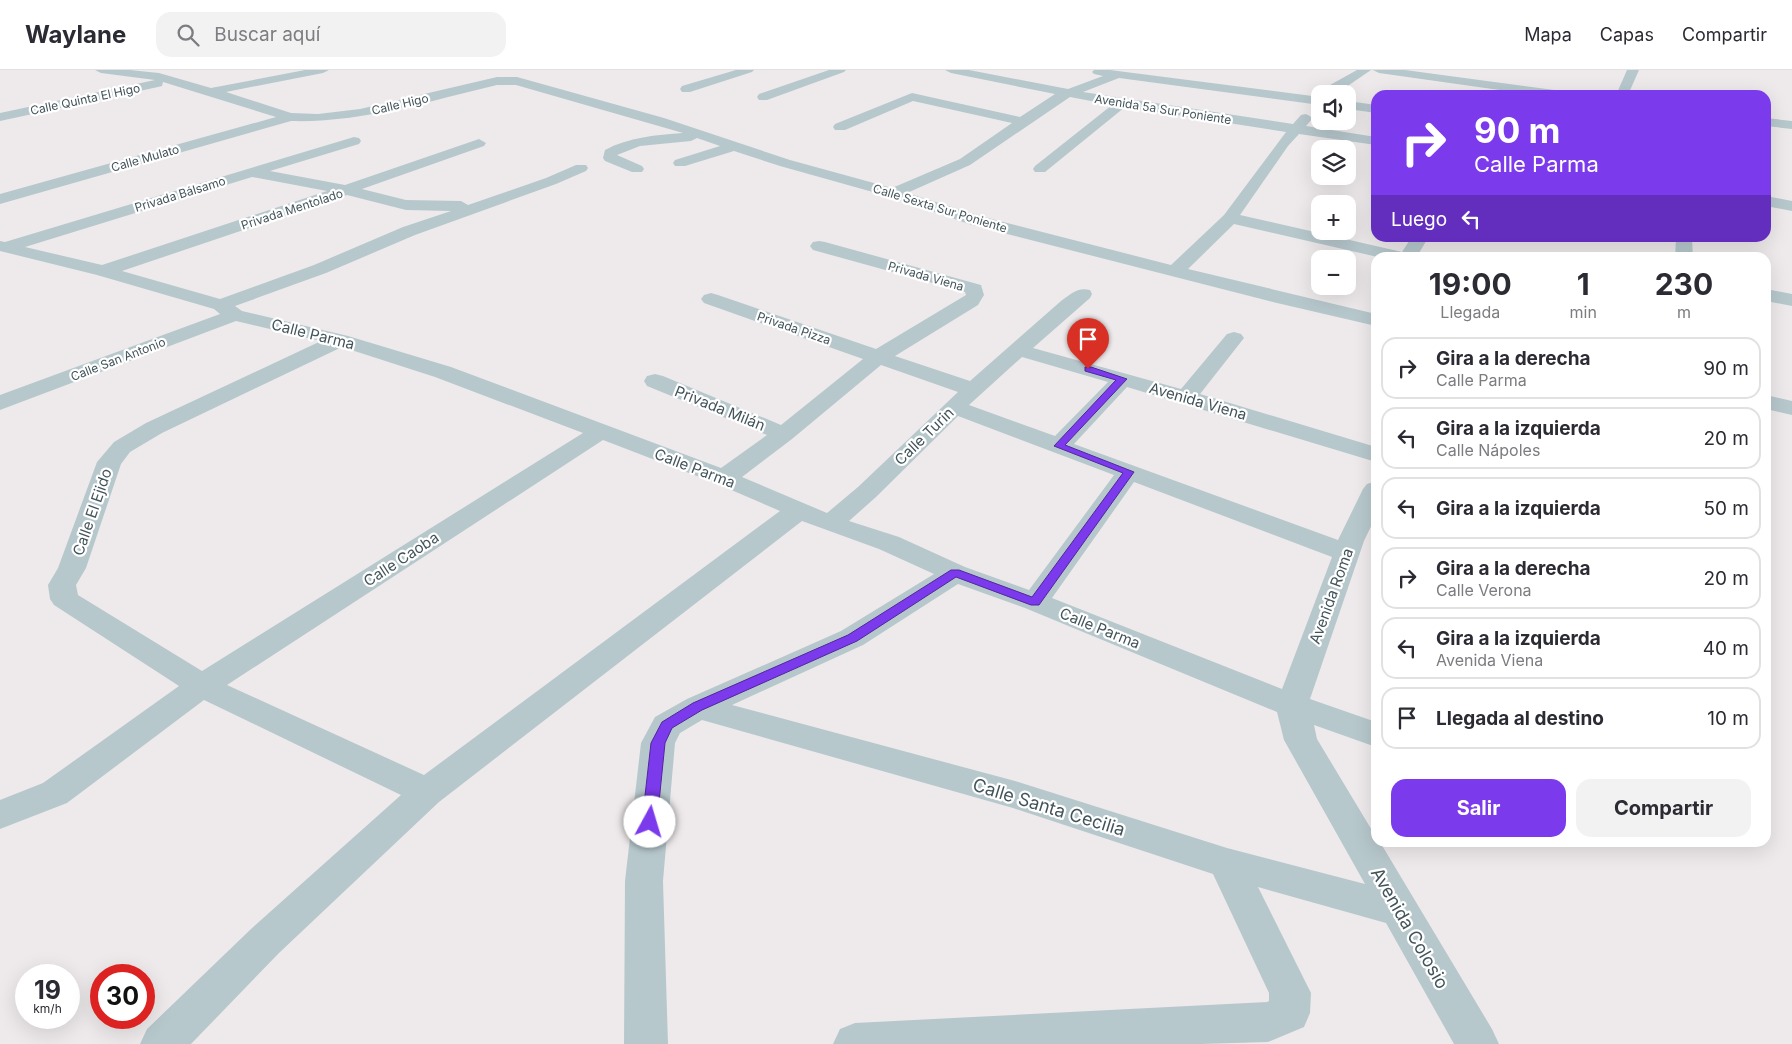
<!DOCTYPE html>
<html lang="es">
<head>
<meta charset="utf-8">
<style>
  :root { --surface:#fff; --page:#f2f2f3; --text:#2b2b33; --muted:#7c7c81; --line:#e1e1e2; --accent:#7c3aed }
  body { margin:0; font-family:Inter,sans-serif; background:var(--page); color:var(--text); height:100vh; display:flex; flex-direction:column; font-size:19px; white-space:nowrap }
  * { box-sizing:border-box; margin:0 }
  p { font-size:16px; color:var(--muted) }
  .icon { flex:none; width:28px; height:28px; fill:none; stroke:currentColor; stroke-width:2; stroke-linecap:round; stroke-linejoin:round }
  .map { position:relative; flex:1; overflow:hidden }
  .drawer { position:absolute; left:1371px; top:182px; width:400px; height:595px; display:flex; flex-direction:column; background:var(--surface); border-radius:15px; box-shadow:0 5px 20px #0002 }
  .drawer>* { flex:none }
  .banner { position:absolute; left:1371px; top:20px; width:400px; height:152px; border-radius:15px; box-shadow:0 5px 20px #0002; background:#7c3aed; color:#fff; overflow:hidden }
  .buttons { position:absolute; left:1311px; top:15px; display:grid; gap:10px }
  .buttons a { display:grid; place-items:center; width:45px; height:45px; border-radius:10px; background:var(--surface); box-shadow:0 5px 20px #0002; font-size:25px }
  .speed { position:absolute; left:15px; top:894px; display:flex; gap:10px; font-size:25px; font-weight:700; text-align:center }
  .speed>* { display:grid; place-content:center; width:65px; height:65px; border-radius:50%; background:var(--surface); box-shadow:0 5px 20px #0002; line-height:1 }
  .speed small { font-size:12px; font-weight:400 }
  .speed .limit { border:8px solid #d22; background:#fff; color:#111 }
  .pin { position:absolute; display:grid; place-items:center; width:42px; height:42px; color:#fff; margin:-51px -21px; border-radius:50% 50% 50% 0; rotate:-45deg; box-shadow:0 0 5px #0007 }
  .pin .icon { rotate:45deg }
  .me { position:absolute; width:55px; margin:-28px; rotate:6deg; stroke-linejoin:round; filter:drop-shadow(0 0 4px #0008) }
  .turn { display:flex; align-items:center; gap:18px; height:105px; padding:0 20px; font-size:22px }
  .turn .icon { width:65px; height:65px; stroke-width:2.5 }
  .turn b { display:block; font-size:35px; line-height:42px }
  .then { display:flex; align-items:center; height:48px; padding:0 20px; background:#0003; gap:10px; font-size:19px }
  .eta { display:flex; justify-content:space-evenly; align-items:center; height:85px; text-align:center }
  .eta b { font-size:30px; font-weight:700; line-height:35px }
  .action { display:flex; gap:10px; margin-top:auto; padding:10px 20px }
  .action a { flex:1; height:58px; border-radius:15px; background:var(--accent); color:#fff; font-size:20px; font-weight:700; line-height:58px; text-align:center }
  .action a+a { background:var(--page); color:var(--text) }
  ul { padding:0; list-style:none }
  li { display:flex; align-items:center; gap:15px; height:62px; margin:0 10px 8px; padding:0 10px; border:2px solid var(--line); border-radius:15px }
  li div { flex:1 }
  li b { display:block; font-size:19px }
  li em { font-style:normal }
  header { display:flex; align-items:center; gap:30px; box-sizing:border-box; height:70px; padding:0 25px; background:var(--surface); border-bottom:1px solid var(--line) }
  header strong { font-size:24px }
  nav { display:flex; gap:28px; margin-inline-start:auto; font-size:18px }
  .search { width:350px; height:45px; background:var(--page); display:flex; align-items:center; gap:12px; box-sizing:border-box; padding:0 18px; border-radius:15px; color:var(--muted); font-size:19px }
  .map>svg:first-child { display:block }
</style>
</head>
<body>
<header>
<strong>Waylane</strong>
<div class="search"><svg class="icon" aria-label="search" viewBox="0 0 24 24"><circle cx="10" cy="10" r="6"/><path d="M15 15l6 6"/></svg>Buscar aquí</div>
<nav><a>Mapa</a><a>Capas</a><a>Compartir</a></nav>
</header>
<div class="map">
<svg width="1792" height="974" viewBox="0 0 1792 974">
  <rect width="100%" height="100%" fill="#eeeaeb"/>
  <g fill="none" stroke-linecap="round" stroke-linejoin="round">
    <g fill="#b7c8cd" fill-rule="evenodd">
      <path d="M95,0h35l29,3 52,15 94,-18h24l-6,3 -97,19 65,21 27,1 42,-5 137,-32h20l147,41 126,42 102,28 68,-29 52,-36 -99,-22 -68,29h-10l-2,-3 2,-3 77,-31 108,24 35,-23 -104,-21 -6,-3h24l99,19 35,-13 -9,-2 -2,-2 2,-2h16l210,27v8l-201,-27 -36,14 210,32 8,-9 5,-1 7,4 -7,8 70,11v8l-77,-11 -11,12 -48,69 162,37 9,-14h17l-12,20h-34l-148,-34 -46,45 188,45v12l-99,-23 -305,-78 -85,-29 -107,-30 -46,-15 -49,15h-10l-2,-3 2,-3 45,-14 -23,-8 -6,3 -51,5 -23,9 25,11 2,3 -2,3h-10l-27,-11 -2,-3 2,-8c24,-13 51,-15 78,-17l-167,-48h-19c-68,16 -136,38 -206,36l-291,83v-10l276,-77 -113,-35 -1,4 -4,1 -158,34v-8l155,-33 -54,-7zM1070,27l42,8 -77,61 -2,3 2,3h10l80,-65 161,25 -62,83 -53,50 -187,-48 -77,-24 63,-28z"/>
      <path d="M736,0h18l-2,2 -62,20h-8l-2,-3 2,-3z"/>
      <path d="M829,0h17l-2,2 -77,28h-8l-2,-3 2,-3z"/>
      <path d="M1357,0h14l-35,24h-13l7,-9z"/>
      <path d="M1373,0h32l157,21 6,4h-33l-156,-22z"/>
      <path d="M1627,0h12l-11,25h-12z"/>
      <path d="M1348,31l28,4v8l-28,-4z"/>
      <path d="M1766,48l26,3v8l-26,-3z"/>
      <path d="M354,67l5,1 2,3 -2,3 -89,27 75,14 134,-46 7,4 -2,3 -122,43 44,11 55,1 7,4 78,-27 30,-13h10l2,3 -2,3 -30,13 -141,51 -89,38 -91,33 7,5 106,25 103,31 270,101 46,-33 -120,-49 -3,-5 3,-5 8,-2 8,2 118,49 82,-66 -159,-56 -3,-4 3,-4 7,-2 7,2 158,54 90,-54 -1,-3 -152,-42 -3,-4 3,-4 6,-1 6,1 156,43 3,10 -6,10 -83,51 75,25 91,-80c10,-7 16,-14 29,-11l2,4 -2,4 -57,50 148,41 46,-55 7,-2 7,2 3,4 -44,56 176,53v15l-249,-75 -53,57 264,96 25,-51 4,-5 9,-3v35l-12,25 -54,158 66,23v25l-62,-22 3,14 59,98v5h4l112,187 7,15h-45l-68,-121 -128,-36 53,106 -1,20 -6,14 -36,15 -67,2h-368l7,-15 15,-6 412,-21 2,-1v-8l-56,-119 -200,-66 -311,-88 -22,13 -5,10 -12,138 5,163h-44l1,-163 16,-138 14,-26 32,-18 154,-68 93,-57 -55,-25 -77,-28 -363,281 -160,151 -88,91h-51l7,-15 104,-100 150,-134 -197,-95 -137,103 -67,26v-29l43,-17 136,-97 -125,-81 -4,-6 -2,-14 10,-17 39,-106 17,-20 32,-19 175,-82 -85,-20 -236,89v-15l220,-81 -6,-5 -117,-34 -97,-24v-10l5,1zM252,107l75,14 -225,74 -77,-18zM347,125l59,15 45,1 -48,16 -89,38 -94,34 -98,-28zM342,277l93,30 148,56 -381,238 -124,-76 -2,-10 10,-17 35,-104 9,-12 32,-19zM1022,287l86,25 -53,54 -86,-31zM881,295l77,27 -100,95 -31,26 -85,-36 50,-38zM958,346l156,59 -85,115 -64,-23 -66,-30 -50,-16 27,-24zM603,370l112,43 65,28 -356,264 -197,-90zM1134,412l198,75 -50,132 -230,-91zM958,514l67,24 252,104 7,28 81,144 -138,-36 -212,-67 -283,-76 131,-60z"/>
      <path d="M1766,126l26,5v10l-26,-5z"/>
      <path d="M1676,168h16l1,20h-18z"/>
      <path d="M1766,219l26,5v12l-26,-5z"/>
      <path d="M1766,325l26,6v14l-26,-6z"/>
    </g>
  </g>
  <path fill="#7c3aed" stroke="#51269a" d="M1085,297h6l36,12 -62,66 69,27 -95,133h-8l-75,-28 -99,64 -155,69 -30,18 -7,15 -8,79 -2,4 -5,2 -5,-2 -3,-4 9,-79 11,-21 31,-19 155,-68 103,-65h8l73,27 91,-124 -69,-27 62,-66 -31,-9z"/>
  <g text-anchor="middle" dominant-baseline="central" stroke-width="4.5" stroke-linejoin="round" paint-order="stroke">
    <g font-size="12" fill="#42545a" stroke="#fff">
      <text transform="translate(85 29) rotate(-12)">Calle Quinta El Higo</text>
      <text transform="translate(400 34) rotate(-13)">Calle Higo</text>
      <text transform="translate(1163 39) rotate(9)">Avenida 5a Sur Poniente</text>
      <text transform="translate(145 88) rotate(-16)">Calle Mulato</text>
      <text transform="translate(180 124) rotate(-17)">Privada Bálsamo</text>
      <text transform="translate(940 138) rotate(17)">Calle Sexta Sur Poniente</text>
      <text transform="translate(292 139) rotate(-18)">Privada Mentolado</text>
      <text transform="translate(926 206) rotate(16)">Privada Viena</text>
      <text transform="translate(794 258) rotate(19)">Privada Pizza</text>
      <text transform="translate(118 289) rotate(-21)">Calle San Antonio</text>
    </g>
    <g font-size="15" fill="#42545a" stroke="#fff">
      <text transform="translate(313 264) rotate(14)">Calle Parma</text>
      <text transform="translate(1198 331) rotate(16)">Avenida Viena</text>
      <text transform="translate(720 338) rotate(22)">Privada Milán</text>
      <text transform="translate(924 366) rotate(-44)">Calle Turin</text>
      <text transform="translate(695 398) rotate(21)">Calle Parma</text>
      <text transform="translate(92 442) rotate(-71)">Calle El Ejido</text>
      <text transform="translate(401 489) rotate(-33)">Calle Caoba</text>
      <text transform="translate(1331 526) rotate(-70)">Avenida Roma</text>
      <text transform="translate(1100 558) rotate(22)">Calle Parma</text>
    </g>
    <g font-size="18" fill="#42545a" stroke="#fff">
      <text transform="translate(1049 737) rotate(17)">Calle Santa Cecilia</text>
      <text transform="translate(1410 858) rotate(60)">Avenida Colosio</text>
    </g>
  </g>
</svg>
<div class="buttons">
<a><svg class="icon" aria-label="sound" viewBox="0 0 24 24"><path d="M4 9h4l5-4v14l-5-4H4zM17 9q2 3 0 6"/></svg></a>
<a><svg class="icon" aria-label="layers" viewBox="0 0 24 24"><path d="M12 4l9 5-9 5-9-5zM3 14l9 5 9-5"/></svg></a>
<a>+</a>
<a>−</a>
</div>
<div class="speed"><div>19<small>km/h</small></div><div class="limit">30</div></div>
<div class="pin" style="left:1088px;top:299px;background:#d93025"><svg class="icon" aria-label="arrive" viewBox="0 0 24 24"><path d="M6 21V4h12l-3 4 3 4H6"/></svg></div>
<svg class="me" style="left:650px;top:752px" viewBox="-20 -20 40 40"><circle r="19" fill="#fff"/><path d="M0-13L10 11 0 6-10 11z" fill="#7c3aed"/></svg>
<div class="banner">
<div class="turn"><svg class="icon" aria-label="right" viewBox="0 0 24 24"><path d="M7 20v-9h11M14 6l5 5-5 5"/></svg><div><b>90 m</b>Calle Parma</div></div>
<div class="then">Luego<svg class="icon" aria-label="left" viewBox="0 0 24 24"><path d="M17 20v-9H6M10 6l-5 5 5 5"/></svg></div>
</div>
<section class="drawer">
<div class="eta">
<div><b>19:00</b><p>Llegada</p></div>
<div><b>1</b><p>min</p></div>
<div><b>230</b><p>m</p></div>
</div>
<ul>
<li><svg class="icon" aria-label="right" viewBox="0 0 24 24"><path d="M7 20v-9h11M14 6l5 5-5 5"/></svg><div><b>Gira a la derecha</b><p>Calle Parma</p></div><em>90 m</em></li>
<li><svg class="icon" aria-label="left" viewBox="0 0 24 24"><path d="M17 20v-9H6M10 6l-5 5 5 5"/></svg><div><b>Gira a la izquierda</b><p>Calle Nápoles</p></div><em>20 m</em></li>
<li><svg class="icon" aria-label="left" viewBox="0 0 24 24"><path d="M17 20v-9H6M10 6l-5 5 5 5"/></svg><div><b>Gira a la izquierda</b></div><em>50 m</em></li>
<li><svg class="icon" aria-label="right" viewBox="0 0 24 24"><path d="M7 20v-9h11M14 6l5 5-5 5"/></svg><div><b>Gira a la derecha</b><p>Calle Verona</p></div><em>20 m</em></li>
<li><svg class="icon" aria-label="left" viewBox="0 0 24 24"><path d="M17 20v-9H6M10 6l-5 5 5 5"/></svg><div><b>Gira a la izquierda</b><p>Avenida Viena</p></div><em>40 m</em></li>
<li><svg class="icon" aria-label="arrive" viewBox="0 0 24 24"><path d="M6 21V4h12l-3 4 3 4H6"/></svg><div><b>Llegada al destino</b></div><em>10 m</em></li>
</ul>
<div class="action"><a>Salir</a><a>Compartir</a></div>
</section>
</div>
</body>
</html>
